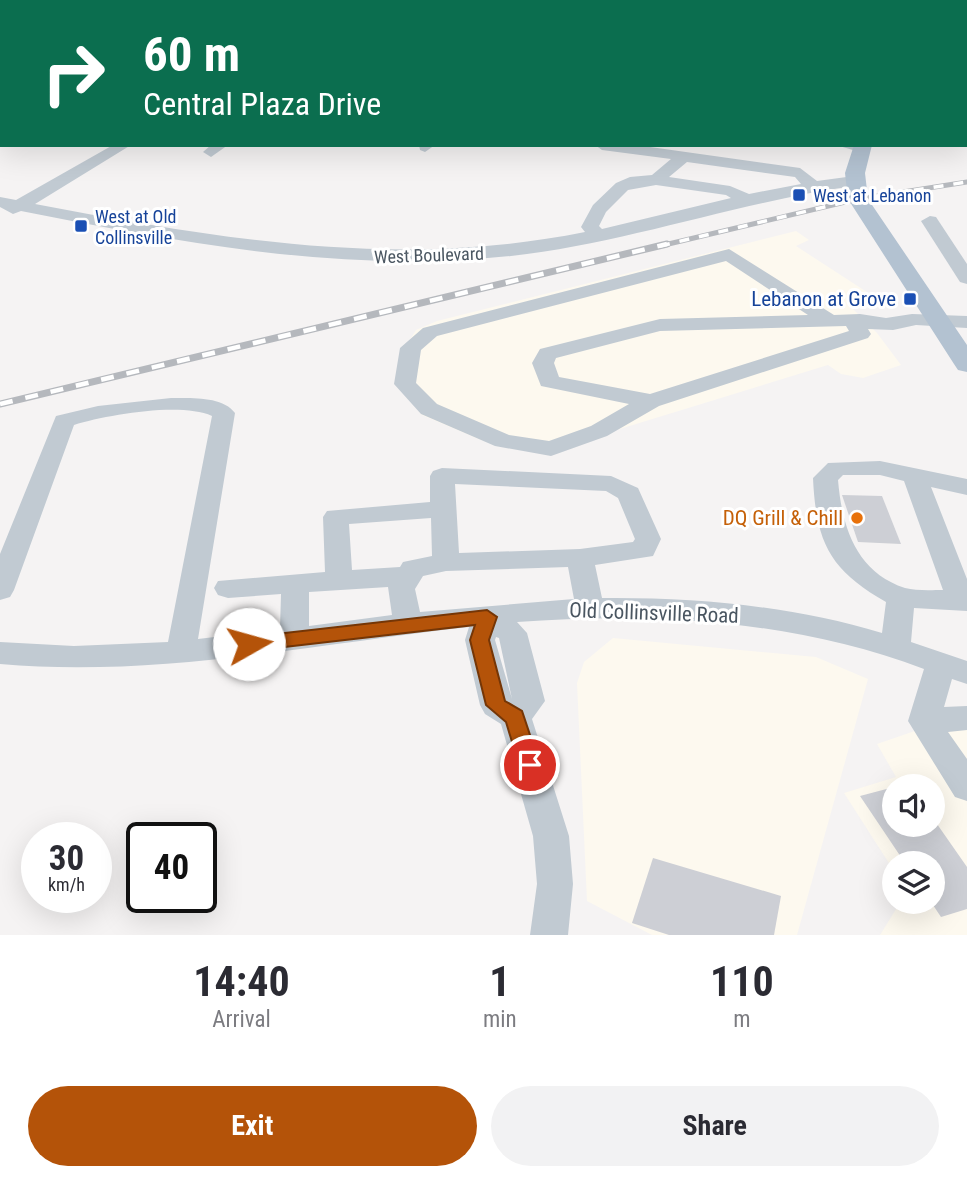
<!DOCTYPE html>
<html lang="en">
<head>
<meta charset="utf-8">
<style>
  :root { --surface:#fff; --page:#f2f2f3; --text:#2b2b33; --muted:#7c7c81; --accent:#b45309 }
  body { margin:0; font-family:"Roboto Condensed",sans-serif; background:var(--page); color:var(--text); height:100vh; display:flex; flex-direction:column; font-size:26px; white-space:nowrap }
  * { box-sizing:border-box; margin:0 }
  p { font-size:23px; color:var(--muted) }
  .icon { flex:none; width:38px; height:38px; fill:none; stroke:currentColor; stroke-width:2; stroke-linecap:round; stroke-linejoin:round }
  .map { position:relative; height:935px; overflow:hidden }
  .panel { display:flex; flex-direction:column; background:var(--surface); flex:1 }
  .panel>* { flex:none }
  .guide { position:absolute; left:0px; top:0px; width:968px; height:147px; box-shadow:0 7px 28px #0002; background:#0b6e4f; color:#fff; overflow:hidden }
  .tools { position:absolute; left:882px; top:774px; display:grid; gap:14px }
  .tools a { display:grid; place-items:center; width:63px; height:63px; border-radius:50%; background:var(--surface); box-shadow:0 7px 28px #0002; font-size:35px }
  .speed { position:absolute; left:21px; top:822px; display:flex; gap:14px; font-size:35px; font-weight:700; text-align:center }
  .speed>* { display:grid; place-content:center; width:91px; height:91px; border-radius:50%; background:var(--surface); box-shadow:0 7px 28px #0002; line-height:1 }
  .speed small { font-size:18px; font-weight:400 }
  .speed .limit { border:4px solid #111; border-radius:10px; background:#fff; color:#111 }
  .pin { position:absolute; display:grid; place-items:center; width:60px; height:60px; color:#fff; margin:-30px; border:4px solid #fff; border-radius:50%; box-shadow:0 2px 7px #0007 }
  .me { position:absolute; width:77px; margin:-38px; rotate:83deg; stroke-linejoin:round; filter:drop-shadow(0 0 5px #0008) }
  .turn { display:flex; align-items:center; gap:24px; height:147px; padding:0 28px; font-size:32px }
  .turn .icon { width:91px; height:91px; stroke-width:2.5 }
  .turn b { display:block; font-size:49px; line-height:60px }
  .eta { display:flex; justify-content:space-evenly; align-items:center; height:119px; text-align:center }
  .eta b { font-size:42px; font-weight:700; line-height:49px }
  .button { display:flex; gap:14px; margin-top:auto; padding:14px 28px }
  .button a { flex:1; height:80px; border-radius:42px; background:var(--accent); color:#fff; font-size:28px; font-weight:700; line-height:80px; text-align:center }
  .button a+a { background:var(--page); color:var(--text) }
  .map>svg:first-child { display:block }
</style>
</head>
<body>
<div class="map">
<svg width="967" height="935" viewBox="0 0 967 935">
  <rect width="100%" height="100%" fill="#f5f3f3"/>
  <g fill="#fdf9ef" fill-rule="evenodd">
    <path d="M796,231l13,9 -13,6 77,50 -25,8 29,29 24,32 -38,13 -22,-4 -13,-9 -283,87 -64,-12 -59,-25 -26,-31 8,-35 12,-19 21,-9z"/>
    <path d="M613,638l203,19 52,22 -71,256h-145l-65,-34 -10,-218 7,-21z"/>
    <path d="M967,713v222h-87l21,-34h32v-38h-39v8l-50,-78 52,-16 -19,-33zM894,786h39v38h-39z"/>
  </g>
  <g fill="#cdcfd5">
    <path d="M842,495l40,1 19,48 -43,-2z"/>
    <path d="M894,787v37h43l30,43v42l-26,8 -8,-12v-42h-28l-45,-67z"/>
    <path d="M653,858l128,38 -7,39h-105l-37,-12z"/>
  </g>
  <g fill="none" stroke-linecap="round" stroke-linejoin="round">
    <g fill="#c1cad2" fill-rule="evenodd">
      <path d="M153,0h25l1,2h-24z"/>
      <path d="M311,0h13l-14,2z"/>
      <path d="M460,0h12l-13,2z"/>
      <path d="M605,0h12l-13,2z"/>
      <path d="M684,0h12l-13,2z"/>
      <path d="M758,0h12l-12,2z"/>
      <path d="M837,0h12l-13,2z"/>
      <path d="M0,33l2,1v8l-2,-1z"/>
      <rect x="966" y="64" width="1" height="8"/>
      <rect x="966" y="89" width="1" height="8"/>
      <path d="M967,129v9h-1v-9z"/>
      <path d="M113,145h18l-96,59c186,35 361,66 550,28l-4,-5 12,-22 23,-22 14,-6 22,-2 19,-16 -69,-9 -7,-5h41l164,23 17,13 37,-5 8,5 -8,5c-116,16 -227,57 -343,70 -166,18 -327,-13 -490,-45l-8,3 -13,-7v-10l16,3zM687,162l108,15 6,7 -52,10 -19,-8 -61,-9zM656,185l70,10 5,3 -129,31 -3,-3 7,-14 22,-22z"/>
      <path d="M211,145h17l-17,12 -8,-5z"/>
      <path d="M419,145h16l-10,7 -5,-2z"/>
      <path d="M836,145h33l2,3 -8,5z"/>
      <path d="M930,216l6,1 31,47v20l-7,-2 -39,-61z"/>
      <path d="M729,249l105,66 26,-1 26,4 26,-4 55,2v12l-51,-3 -23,5 -25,-1 3,5 -3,4 -209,68 -52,30 -56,20 -56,-10 -74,-32 -27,-30 6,-36 23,-20zM726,261l82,54 -148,4 -120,30 -8,14 9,23 88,18 -38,22 -42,15 -40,-6 -72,-31 -21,-21 5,-33 16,-14zM846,326l3,5 -199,63 -91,-17 -5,-14 2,-5 104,-27z"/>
      <path d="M171,398c19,0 52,-2 64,15l-37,226 82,-10 1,-35 -53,4 -10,-3 -4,-7 4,-7 107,-9 -2,-55 4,-6 103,-9v-26l3,-5 9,-3 169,8 27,12 23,51 -8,17 -58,9 7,33c94,-1 190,8 280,35l4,-31c-56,-32 -70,-59 -73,-124l15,-15 52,-2 87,18v16l-36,-8 36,92v32l-53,-3 -3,34 56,19v23l-15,-5 -8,28 23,-1v24l-19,2 19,27v42l-12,-4 -47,-76 16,-52c-130,-49 -270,-57 -407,-47l10,11 18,68 -13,18 37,117 4,48 -5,51h-38l7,-51 -4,-48 -32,-112 -16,-10 -5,-9 -15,-65 4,-13c-155,17 -312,51 -469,37v-22l74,4 94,-4 44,-226c-32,-14 -105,-1 -138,9l-60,165 -4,7 -10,3v-46l56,-138 42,-10zM843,475h37l24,6 39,109c-11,0 -27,1 -38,-2 -49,-16 -63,-61 -67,-108zM455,484l151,7 12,7 17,41 -2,3 -53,7 -121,4zM431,518l1,38 -29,6 -3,5 -48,3 -3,-46zM568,567l6,32 -154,13 -5,-23 8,-13 23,-5zM388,587l4,28 -83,11v-34zM496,637l3,1 13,61 -17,-59z"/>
    </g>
    <g fill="#b3c2d1" fill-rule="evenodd">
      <rect x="915" y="0" width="14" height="2"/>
      <path d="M854,145h18l-7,28 3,26 99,146v27l-9,-2 -4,-6 -106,-165 -3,-26z"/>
    </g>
    <g stroke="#b5b8bd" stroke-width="5">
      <path id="rail-far1" d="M660,246l198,-47 109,-17"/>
    </g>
    <g stroke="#b5b8bd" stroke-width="7">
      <path id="rail" d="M0,404l667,-160"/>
    </g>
    <use href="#rail-far1" stroke="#fff" stroke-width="3.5" stroke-dasharray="10" stroke-linecap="butt"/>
    <use href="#rail" stroke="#fff" stroke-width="4.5" stroke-dasharray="13" stroke-linecap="butt"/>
  </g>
  <path fill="#b45309" stroke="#753606" stroke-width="2" d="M487,610l10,7 -8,23 16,61 17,10 18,54 -3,6 -7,2 -8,-2 -3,-6 -13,-43 -20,-17 -16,-65 5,-15 -226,26 -10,-7 10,-7z"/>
  <g fill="#1a4fb4" stroke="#fff" stroke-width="2.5">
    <rect x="792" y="188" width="14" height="14" rx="3.5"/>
    <rect x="74" y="219" width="14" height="14" rx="3.5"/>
    <rect x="903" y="292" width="14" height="14" rx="3.5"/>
  </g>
  <circle fill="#e8710a" stroke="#fff" stroke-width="2.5" cx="857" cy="518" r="7"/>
  <g text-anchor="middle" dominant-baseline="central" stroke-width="6" stroke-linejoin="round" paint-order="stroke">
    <g font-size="18" fill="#164399" stroke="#fff" text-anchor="start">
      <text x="813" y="195">West at Lebanon</text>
      <text x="95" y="216">West at Old<tspan x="95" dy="21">Collinsville</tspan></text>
    </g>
    <g font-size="18" fill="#4a5661" stroke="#fff">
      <text transform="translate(429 255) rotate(-2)">West Boulevard</text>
    </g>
    <g font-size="21" fill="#164399" stroke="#fff" text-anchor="end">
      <text x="896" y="299">Lebanon at Grove</text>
    </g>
    <g font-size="21" fill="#c56008" stroke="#fff" text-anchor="end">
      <text x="843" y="518">DQ Grill &amp; Chill</text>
    </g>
    <g font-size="21" fill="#4a5661" stroke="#fff">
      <text transform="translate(654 613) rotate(2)">Old Collinsville Road</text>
    </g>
  </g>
</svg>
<div class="tools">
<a><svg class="icon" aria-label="sound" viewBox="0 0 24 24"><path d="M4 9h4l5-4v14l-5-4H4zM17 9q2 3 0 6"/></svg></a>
<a><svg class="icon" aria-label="layers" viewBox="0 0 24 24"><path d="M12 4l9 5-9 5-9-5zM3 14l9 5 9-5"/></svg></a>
</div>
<div class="speed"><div>30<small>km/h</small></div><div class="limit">40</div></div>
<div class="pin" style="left:530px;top:765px;background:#d93025"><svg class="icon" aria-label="arrive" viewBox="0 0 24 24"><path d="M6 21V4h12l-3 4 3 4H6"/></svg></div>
<svg class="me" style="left:249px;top:644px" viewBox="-20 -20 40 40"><circle r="19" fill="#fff"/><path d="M0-13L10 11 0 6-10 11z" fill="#b45309"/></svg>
<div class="guide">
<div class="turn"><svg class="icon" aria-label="right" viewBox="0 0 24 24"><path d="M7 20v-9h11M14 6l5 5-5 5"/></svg><div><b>60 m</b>Central Plaza Drive</div></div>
</div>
</div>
<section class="panel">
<div class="eta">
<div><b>14:40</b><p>Arrival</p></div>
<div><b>1</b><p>min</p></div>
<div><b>110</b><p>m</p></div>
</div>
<div class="button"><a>Exit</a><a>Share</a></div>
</section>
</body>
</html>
